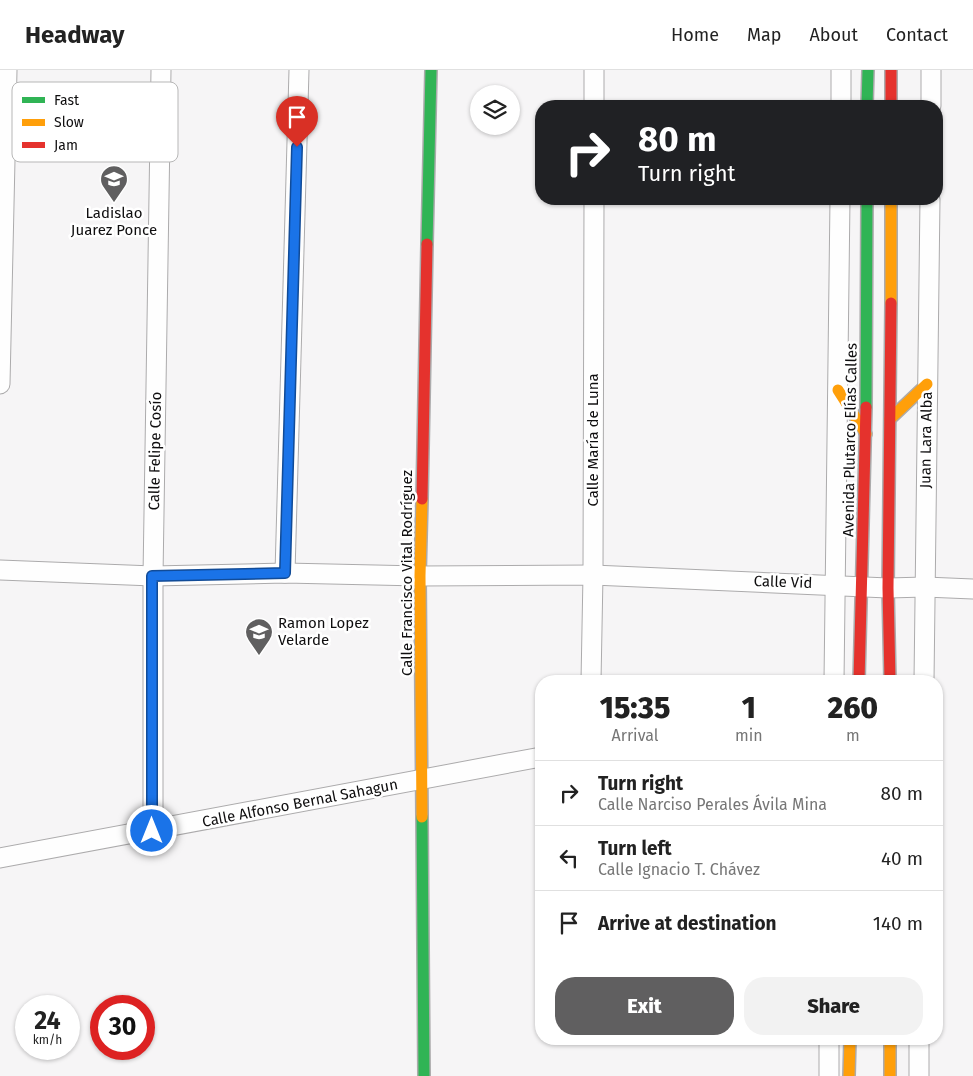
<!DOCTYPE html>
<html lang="en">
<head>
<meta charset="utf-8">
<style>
  :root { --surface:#fff; --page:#f2f2f2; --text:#222; --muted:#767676; --line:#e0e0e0; --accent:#605f60 }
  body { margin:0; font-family:"Fira Sans",sans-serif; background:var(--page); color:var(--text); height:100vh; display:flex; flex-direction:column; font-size:19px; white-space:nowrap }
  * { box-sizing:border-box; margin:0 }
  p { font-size:16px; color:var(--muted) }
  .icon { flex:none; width:28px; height:28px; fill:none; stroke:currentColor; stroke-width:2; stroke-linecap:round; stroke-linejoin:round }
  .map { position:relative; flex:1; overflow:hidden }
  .sheet { position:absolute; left:535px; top:605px; width:408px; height:370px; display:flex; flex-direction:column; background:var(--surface); border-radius:20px; box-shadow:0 1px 4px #0004 }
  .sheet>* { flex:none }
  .guide { position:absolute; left:535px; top:30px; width:408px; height:105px; border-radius:20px; box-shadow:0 1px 4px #0004; background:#202124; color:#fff; overflow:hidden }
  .controls { position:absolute; left:470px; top:15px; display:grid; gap:10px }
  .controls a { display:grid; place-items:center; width:50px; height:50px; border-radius:50%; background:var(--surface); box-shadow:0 1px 4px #0004; font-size:25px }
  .speed { position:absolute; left:15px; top:925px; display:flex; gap:10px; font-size:25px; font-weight:700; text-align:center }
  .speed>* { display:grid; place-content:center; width:65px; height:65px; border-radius:50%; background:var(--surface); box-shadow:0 1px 4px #0004; line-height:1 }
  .speed small { font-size:12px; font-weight:400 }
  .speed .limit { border:8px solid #d22; background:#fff; color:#111 }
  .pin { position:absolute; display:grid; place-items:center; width:42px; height:42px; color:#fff; margin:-51px -21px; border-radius:50% 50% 50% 0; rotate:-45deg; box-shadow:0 0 5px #0007 }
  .pin .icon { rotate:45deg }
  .me { position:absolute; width:55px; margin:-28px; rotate:0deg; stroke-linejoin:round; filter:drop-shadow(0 0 4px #0008) }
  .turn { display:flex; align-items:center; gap:18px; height:105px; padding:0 20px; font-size:22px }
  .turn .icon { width:65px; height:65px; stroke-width:2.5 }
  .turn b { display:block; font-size:35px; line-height:42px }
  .eta { display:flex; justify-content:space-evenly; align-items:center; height:85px; text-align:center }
  .eta b { font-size:30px; font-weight:800; line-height:35px }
  .cta { display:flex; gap:10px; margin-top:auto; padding:10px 20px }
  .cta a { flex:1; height:58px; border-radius:20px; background:var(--accent); color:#fff; font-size:20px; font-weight:800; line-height:58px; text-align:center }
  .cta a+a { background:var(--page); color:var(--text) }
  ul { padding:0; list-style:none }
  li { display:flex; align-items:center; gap:15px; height:65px; padding:0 20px; border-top:1px solid var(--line) }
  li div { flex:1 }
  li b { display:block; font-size:19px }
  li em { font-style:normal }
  header { display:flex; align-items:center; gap:30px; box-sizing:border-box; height:70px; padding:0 25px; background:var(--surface); border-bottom:1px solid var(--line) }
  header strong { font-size:24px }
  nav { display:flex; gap:28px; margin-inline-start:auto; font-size:18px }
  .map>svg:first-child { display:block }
</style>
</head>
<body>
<header>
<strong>Headway</strong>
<nav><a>Home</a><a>Map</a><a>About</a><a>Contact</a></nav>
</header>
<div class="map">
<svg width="973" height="1006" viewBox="0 0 973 1006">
  <rect width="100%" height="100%" fill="#f6f5f6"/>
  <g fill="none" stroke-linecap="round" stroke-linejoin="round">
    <g stroke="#acabac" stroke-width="21">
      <g id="street">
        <path d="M594,36v-36"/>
        <path d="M841,36v-36"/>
        <path d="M931,36v-36"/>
        <path d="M0,314l7,-314"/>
        <path d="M0,500l153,6 132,-3 135,3 173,-1 295,13 37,-1 48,2"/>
        <path d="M285,503l14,-503"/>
        <path d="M591,611l2,-106 1,-376"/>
        <path d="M834,611l6,-482"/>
        <path d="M924,611l6,-482"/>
        <path d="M153,761v-255l8,-506"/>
        <path d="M0,788l541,-101"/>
        <path d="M829,1006v-37"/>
        <path d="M919,1006v-37"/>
      </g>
    </g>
    <g stroke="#acabac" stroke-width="14">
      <g id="fast">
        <path d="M867,36l1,-36"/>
        <path d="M427,174l4,-174"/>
        <path d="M866,337l1,-208"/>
        <path d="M422,747l2,259"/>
      </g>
    </g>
    <g stroke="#acabac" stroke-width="14">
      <g id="slow">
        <path d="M891,233v-104"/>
        <path d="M838,320l28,44"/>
        <path d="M890,349l37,-35"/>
        <path d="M422,429l-2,77 2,241"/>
        <path d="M890,969v37"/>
        <path d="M849,1006l1,-37"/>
      </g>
    </g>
    <g stroke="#acabac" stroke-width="14">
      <g id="jam">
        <path d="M891,0v36"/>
        <path d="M422,429l5,-255"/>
        <path d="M859,611l7,-274"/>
        <path d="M890,611l-2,-93 3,-285"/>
      </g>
    </g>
    <use href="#street" stroke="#fefefe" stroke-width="19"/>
    <use href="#fast" stroke="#30b455" stroke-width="11"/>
    <use href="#slow" stroke="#ff9f0a" stroke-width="11"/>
    <use href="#jam" stroke="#e5322d" stroke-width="11"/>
  </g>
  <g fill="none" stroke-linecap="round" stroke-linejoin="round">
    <g stroke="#114b97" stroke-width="12">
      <path id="route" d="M152,761v-255l133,-3 12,-426"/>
    </g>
    <use href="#route" stroke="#1a73e8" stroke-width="9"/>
  </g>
  <defs>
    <g id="school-pin" transform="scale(1.4375)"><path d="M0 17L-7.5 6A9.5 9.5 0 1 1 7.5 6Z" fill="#605f60" stroke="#fff"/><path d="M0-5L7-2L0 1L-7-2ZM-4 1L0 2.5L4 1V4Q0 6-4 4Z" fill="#fff"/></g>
  </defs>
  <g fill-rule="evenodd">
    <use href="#school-pin" x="114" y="109"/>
    <use href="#school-pin" x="259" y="562"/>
  </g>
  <g text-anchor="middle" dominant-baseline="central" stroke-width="5" stroke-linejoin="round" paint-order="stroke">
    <g font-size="15" fill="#0f0e0f" stroke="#fff">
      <text x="114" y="143">Ladislao<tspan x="114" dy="17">Juarez Ponce</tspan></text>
      <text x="278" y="553" text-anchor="start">Ramon Lopez<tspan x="278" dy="17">Velarde</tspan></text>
    </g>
    <g font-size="15" fill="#0f0e0f" stroke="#fff">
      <text transform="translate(593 370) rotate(-90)">Calle María de Luna</text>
      <text transform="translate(850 370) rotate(-89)">Avenida Plutarco Elías Calles</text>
      <text transform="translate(926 370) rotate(-89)">Juan Lara Alba</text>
      <text transform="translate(155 381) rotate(-89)">Calle Felipe Cosío</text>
      <text transform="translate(407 503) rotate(-90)">Calle Francisco Vital Rodríguez</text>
      <text transform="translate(783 512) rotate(2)">Calle Vid</text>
      <text transform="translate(300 733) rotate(-11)">Calle Alfonso Bernal Sahagun</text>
    </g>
  </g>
  <rect x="12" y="12" width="166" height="80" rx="8" fill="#fff" stroke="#b7b7b7" stroke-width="1"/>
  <rect x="22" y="27" width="23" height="6" fill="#30b455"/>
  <rect x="22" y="49" width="23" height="7" fill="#ff9f0a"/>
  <rect x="22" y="72" width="23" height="6" fill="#e5322d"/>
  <g font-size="14" fill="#0f0e0f">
    <text x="54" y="35">Fast</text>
    <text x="54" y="57">Slow</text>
    <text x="54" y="80">Jam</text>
  </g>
</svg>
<div class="controls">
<a><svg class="icon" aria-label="layers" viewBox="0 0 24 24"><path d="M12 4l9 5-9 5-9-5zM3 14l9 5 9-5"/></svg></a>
</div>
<div class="speed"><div>24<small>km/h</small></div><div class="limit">30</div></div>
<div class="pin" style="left:297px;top:77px;background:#d93025"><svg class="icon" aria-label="arrive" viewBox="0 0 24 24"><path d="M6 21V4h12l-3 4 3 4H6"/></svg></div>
<svg class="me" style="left:152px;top:761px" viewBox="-20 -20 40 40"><circle r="17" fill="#1a73e8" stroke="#fff" stroke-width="3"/><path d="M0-11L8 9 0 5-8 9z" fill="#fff"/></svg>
<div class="guide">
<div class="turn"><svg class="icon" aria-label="right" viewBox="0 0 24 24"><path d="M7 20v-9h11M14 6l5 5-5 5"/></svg><div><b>80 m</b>Turn right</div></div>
</div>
<section class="sheet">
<div class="eta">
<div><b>15:35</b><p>Arrival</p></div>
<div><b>1</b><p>min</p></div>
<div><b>260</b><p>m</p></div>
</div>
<ul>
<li><svg class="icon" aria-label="right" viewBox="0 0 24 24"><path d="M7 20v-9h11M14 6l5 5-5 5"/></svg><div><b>Turn right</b><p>Calle Narciso Perales Ávila Mina</p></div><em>80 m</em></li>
<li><svg class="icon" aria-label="left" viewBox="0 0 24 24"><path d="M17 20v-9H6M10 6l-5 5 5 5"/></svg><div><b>Turn left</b><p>Calle Ignacio T. Chávez</p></div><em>40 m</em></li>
<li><svg class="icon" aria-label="arrive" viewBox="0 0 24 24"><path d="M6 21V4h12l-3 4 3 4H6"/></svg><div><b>Arrive at destination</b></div><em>140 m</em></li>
</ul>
<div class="cta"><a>Exit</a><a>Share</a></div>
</section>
</div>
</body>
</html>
